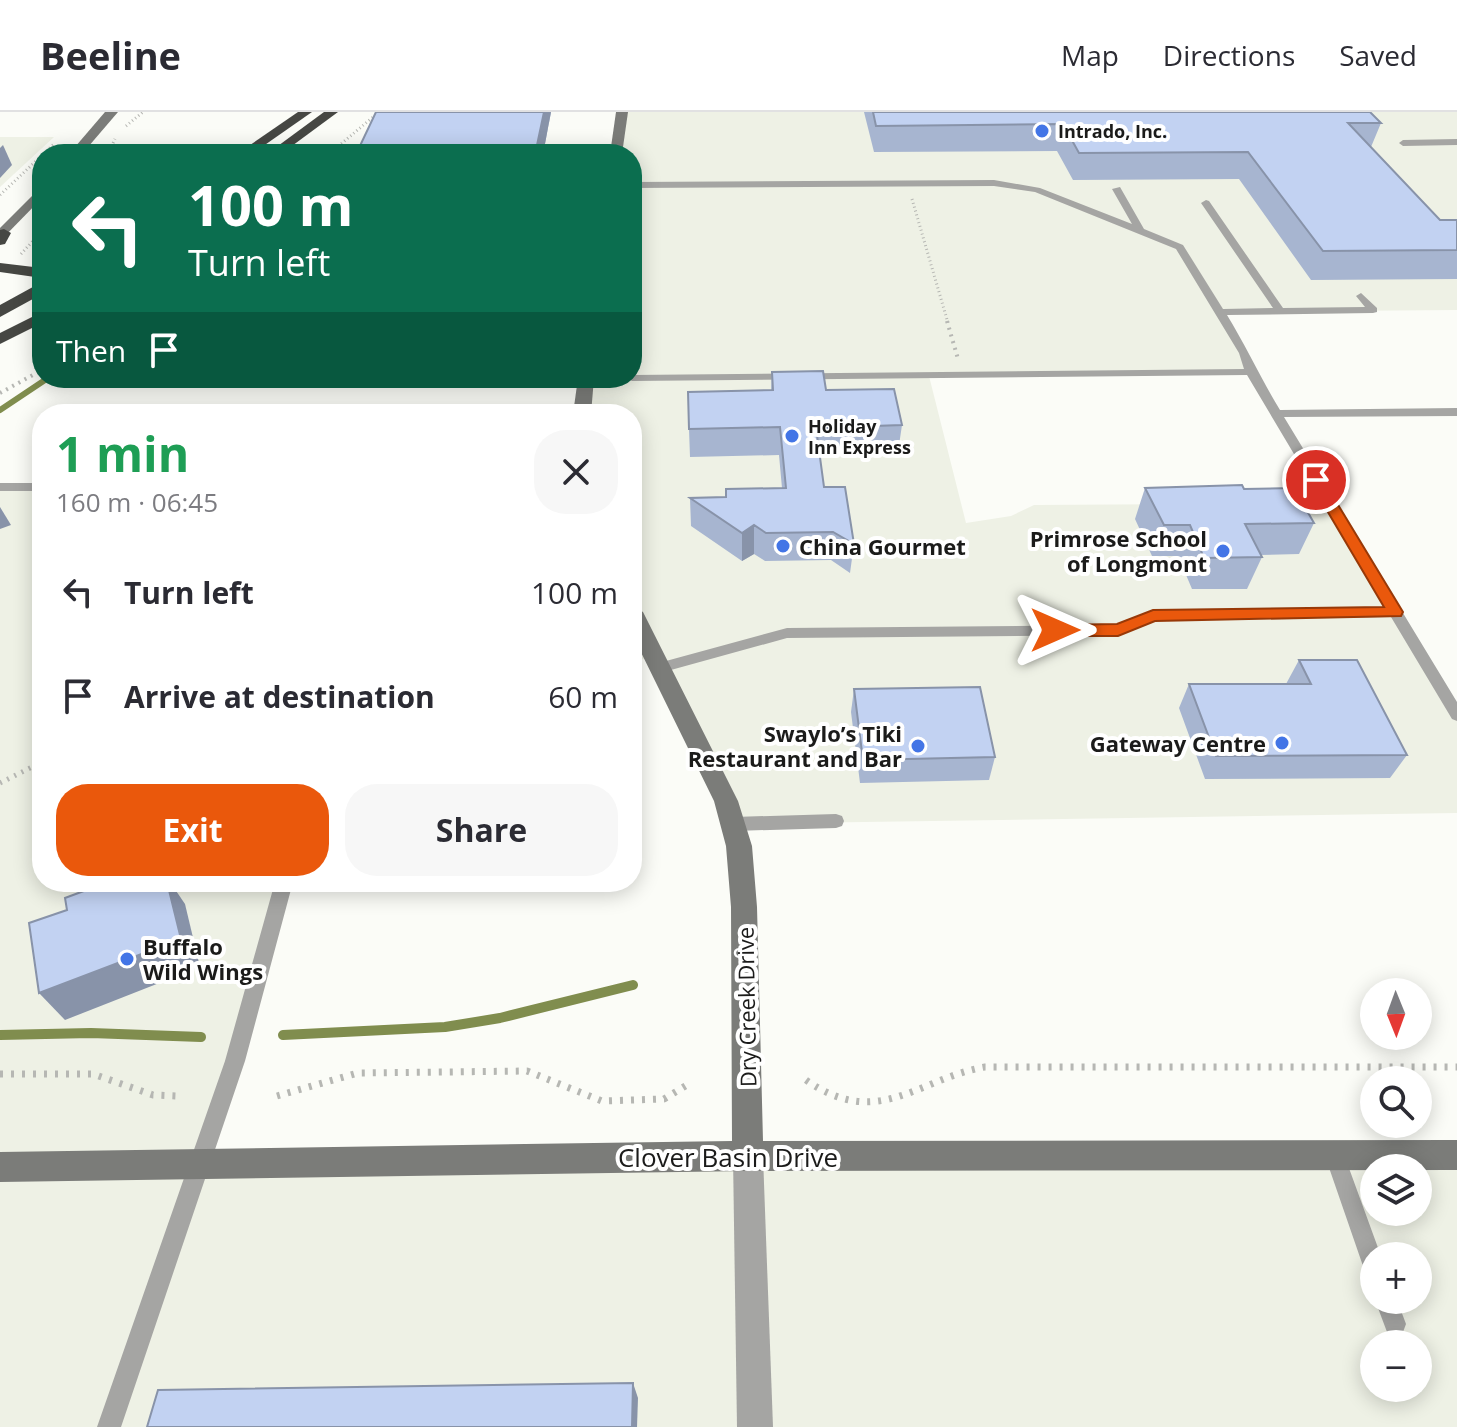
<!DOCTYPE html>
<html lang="en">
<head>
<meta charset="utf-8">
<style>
  :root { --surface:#fff; --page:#f7f7f7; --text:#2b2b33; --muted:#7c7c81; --line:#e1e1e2; --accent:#ea580c }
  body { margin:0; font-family:"Open Sans",sans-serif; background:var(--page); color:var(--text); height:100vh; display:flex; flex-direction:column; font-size:30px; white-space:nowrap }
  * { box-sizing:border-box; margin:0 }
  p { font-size:26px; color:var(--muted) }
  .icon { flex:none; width:44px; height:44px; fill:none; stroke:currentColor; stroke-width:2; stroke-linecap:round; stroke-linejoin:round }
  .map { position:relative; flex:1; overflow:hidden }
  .side { position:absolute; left:32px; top:292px; width:610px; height:488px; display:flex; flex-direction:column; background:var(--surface); border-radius:32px; box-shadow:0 4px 20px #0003 }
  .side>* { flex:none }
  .guide { position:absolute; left:32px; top:32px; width:610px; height:244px; border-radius:32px; box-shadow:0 4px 20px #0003; background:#0b6e4f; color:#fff; overflow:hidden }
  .needle { width:52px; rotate:179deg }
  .tools { position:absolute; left:1360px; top:866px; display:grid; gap:16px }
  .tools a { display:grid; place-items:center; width:72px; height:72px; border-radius:50%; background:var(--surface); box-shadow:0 4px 20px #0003; font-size:40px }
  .pin { position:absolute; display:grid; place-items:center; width:68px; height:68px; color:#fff; margin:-34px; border:4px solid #fff; border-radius:50%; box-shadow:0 2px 8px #0007 }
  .me { position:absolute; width:88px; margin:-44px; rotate:90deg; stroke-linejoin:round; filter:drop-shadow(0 0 6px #0008) }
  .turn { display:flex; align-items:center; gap:28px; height:168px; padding:0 24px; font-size:36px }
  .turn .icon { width:104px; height:104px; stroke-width:2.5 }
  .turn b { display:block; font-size:56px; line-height:68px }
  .then { display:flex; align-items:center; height:76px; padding:0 24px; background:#0003; gap:16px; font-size:30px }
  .round { display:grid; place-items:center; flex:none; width:84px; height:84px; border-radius:32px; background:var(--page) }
  .overview { display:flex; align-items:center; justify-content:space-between; height:136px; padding:0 24px }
  h1 { font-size:48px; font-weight:700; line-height:60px; color:#1e9e55 }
  .primary-button { display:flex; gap:16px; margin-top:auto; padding:16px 24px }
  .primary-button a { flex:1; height:92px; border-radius:32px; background:var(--accent); color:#fff; font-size:32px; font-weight:700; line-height:92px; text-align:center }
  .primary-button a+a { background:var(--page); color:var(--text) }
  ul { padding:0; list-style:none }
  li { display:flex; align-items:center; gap:24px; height:104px; padding:0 24px }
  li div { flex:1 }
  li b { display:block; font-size:30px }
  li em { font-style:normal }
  header { display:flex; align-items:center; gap:48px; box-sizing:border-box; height:112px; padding:0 40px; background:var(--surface); border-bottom:2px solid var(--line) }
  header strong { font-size:38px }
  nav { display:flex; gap:44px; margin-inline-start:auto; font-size:28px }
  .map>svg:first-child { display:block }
</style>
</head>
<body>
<header>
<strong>Beeline</strong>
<nav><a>Map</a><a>Directions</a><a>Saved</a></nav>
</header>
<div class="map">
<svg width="1457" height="1315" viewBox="0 0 1457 1315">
  <rect width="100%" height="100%" fill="#fbfcf7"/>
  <g fill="#eef1e5" fill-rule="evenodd">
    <path d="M622,0h835v198l-235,2 29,60 -322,4 37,147 45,-7 23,-11 296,-2 127,212v98l-723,11 -81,-168 -21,6v-248h-50l4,-36h46v-224h-16z"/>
    <path d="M0,25h54l-54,50z"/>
    <path d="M0,373h42v397h243l-81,280 -204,2z"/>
    <path d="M1457,1044v271h-1457v-258zM1374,1056h44v44h-44zM1374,1144h44v44h-44zM1374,1232h44v44h-44z"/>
  </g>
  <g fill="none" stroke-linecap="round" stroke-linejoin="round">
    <path stroke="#808d4e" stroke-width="6" d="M0,298l48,-32"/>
    <g stroke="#808d4e" stroke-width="10">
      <path d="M0,923l91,-2 110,4"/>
      <path d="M283,923l162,-8 55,-9 133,-33"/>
    </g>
    <g stroke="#b6b7b3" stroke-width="3" stroke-dasharray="1 3" stroke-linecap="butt">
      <path d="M126,14l17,-14"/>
      <path d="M108,42l7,-15"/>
      <path d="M329,42l50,-42"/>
      <path d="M0,83l54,-51"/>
      <path d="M912,87l36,124"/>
      <path d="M21,142l21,-23"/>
    </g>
    <g stroke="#b6b7b3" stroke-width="4" stroke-dasharray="2 5" stroke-linecap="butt">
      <path d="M947,209l11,38"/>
      <path d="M0,281l42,-23"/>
    </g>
    <path stroke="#b6b7b3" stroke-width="5" stroke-dasharray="2 6" stroke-linecap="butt" d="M0,671l42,-21"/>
    <g stroke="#b6b7b3" stroke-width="7" stroke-dasharray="3 8" stroke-linecap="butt">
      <path d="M0,962h93l60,21 24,1"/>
      <path d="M806,968c72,51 113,-2 179,-13h472"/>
      <path d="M277,984l81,-23 169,-2 75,30 62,-2 28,-17"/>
    </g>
    <g fill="#a5a5a3" fill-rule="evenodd">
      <path d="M1457,27v6l-54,1 -4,-3 4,-3z"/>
      <path d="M994,68l46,8 92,36 -20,-35 8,-2 24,42 39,16 40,64 50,-1 -72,-105 5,-3 3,1 74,107 82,-1 -9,-11 5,-3 16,15v4l-4,1 -146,2c19,31 34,64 53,95l177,-2v8l-173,1 173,285v19l-5,-2 -61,-102 -236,3 -37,15 -331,3 -127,35 -5,-1 -2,-4 2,-4 132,-36 329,-3 37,-15 232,-3 -138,-232 -615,6 -6,-3h6v-3l612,-6 -5,-16 -63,-104 -141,-57 -41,-6 -362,2v-6z"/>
      <path d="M580,266h29c-6,5 -23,5 -29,0z"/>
      <rect x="0" y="371" width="42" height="8"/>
      <path d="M836,702l6,2 2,5 -2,5 -6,2 -102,3 -6,-2 -2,-5 2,-5 6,-2z"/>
      <path d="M275,770h18l-48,179 -124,366h-24l128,-366z"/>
      <path d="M1335,1034l7,3 39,107h-7v21l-8,-3 -3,-8 -38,-110 3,-7z"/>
      <path d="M1375,1188h22l9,24 -3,8 -8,3 -8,-3z"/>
    </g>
    <path fill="#a5a5a3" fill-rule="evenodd" d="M748,1029l11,4 4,11 10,271h-36l-4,-271 4,-11z"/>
    <g fill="#7b7c79" fill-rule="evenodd">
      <path d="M105,0h13l-36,42h-13z"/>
      <path d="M616,0h12l-6,42h-12z"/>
      <path d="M42,74v12l-42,43v-13z"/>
      <path d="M578,266h16l-3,36h-18z"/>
      <path d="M632,493l11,7 95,189 14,45 5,61 6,234 694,-1v30l-709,1 -748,11v-30l732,-11 -1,-234 -5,-61 -12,-45 -82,-167z"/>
    </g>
    <g fill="#464743" fill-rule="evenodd">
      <path d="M298,0h14l-60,42h-15z"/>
      <path d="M324,0h14l-57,42h-14z"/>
      <path d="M4,117l7,4 -6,11 -5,1v-15z"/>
      <path d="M0,151l42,5v10l-42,-6z"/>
      <path d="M42,170v12l-42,23v-12z"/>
      <path d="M42,200v11l-42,21v-11z"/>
    </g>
  </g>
  <g fill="#a7b5d0">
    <path d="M551,0l-8,42h-184l-1,-4z"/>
    <path d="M864,0h506l11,11 -10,24 69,73h17v59l-146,1 -72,-101 -166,1 -16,-29 -183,1z"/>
    <path d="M772,260l54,18 76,35 -4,27 -78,4 4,31 30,57 -4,29 -19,-13 -66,1 -11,-7 -12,7 -51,-35 -1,-28 36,-1 56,-9 -3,-33 -89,2 -1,-28 82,-38z"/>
    <path d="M1145,376l99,1 70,34 -15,31 -39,1 2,2 -15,32h-55l-14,-33h-26l-17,-37z"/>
    <path d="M1299,548l108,95 -17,23 -185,1 -26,-71 10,-24h97z"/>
    <path d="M854,577l141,68 -6,23 -129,3 -9,-71z"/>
  </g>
  <g fill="#8893a9">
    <path d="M544,0h7l-8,42h-7v-4z"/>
    <path d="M3,33l9,20 -12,13v-30z"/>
    <path d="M0,395l11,18 -11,4z"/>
    <path d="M754,413v29l-12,7v-28z"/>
    <path d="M125,770h3l17,23 -18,-16z"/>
    <path d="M167,770h3l15,22 15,63 -135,53 -26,-27z"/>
    <path d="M633,1271l5,15 -1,29h-5z"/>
  </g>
  <g fill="#c2d2f2" stroke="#8893a9" stroke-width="2">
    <path d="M376,0h168l-8,38h-178z"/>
    <path d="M873,0h497l11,11h-33l92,97h17v30l-134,1 -75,-99 -169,1 -16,-29 -187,2z"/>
    <path d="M823,259l3,19 68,-1 8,36 -86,3 8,59h21l9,57 -21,-12 -67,1 -12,-8 -12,8 -52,-35 36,-1v-8l60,-1 -6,-61 -91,2 -1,-37 85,-2 -1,-18z"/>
    <path d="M1242,373l2,4 50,-1 20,35 -69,1 17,33 -58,1 -14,-33h-26l-19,-37z"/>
    <path d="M1299,548h58l50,95 -191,1 -27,-72h122z"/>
    <path d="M980,575l15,70 -132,3 -9,-71z"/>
    <path d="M108,770h17l2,7 20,-7h20l14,57 -142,54 -10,-70 38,-13 -2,-12z"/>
    <path d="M633,1271l-1,44h-485l11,-37z"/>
  </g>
  <path fill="#ea580c" stroke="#983908" stroke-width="2" d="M1316,364l7,4 80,132 -2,4 -246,5 -37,15h-63l-8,-6 8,-5 62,-1 36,-14 231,-3 -75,-127z"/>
  <g fill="#4375e6" stroke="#fff" stroke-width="3">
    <circle cx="1042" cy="19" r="8"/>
    <circle cx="792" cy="324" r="8"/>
    <circle cx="783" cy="434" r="8"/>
    <circle cx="1223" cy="439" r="8"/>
    <circle cx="1282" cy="631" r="8"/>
    <circle cx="918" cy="634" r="8"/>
    <circle cx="127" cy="847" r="8"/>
  </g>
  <g text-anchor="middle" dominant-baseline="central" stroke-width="8" stroke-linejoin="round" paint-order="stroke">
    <g font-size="18" font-weight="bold" fill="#1b1b1a" stroke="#fff" text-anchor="start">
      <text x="1058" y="19">Intrado, Inc.</text>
      <text x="808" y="314">Holiday<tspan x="808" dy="21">Inn Express</tspan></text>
    </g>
    <g font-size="22" font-weight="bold" fill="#1b1b1a" stroke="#fff" text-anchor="end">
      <text x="1207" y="426">Primrose School<tspan x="1207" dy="25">of Longmont</tspan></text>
      <text x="799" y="434" text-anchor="start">China Gourmet</text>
      <text x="902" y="621">Swaylo’s Tiki<tspan x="902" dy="25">Restaurant and Bar</tspan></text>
      <text x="1266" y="631">Gateway Centre</text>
      <text x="143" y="834" text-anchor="start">Buffalo<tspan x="143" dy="25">Wild Wings</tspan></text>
    </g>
    <g font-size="22" fill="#1b1b1a" stroke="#fff">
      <text transform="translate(746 895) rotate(-91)">Dry Creek Drive</text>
    </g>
    <g font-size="26" fill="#1b1b1a" stroke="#fff">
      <text x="728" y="1045">Clover Basin Drive</text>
    </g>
  </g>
</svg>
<div class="tools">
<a><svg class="needle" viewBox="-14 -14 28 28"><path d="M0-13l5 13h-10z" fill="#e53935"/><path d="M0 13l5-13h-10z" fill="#7c7c81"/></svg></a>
<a><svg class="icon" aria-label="search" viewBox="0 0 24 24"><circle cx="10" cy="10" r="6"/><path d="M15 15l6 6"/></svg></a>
<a><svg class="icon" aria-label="layers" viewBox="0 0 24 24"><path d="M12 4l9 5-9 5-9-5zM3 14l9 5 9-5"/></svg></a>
<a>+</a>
<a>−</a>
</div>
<div class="pin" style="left:1316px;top:368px;background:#d93025"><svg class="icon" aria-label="arrive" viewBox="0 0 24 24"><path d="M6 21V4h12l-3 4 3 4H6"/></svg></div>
<svg class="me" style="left:1055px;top:518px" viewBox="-20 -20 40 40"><path d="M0-17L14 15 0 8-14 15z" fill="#ea580c" stroke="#fff" stroke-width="4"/></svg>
<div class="guide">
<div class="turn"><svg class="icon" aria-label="left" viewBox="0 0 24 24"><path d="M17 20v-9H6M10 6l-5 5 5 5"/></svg><div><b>100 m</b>Turn left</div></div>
<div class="then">Then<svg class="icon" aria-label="arrive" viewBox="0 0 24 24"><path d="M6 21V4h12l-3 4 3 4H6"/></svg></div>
</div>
<section class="side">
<div class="overview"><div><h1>1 min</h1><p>160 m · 06:45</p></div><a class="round"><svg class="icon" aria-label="close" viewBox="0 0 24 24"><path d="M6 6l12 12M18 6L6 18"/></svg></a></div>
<ul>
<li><svg class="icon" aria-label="left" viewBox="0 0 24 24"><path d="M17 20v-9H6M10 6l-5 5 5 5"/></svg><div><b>Turn left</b></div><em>100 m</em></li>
<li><svg class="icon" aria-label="arrive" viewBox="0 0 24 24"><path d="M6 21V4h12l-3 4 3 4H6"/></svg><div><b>Arrive at destination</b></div><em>60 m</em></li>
</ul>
<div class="primary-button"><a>Exit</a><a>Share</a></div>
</section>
</div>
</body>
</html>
